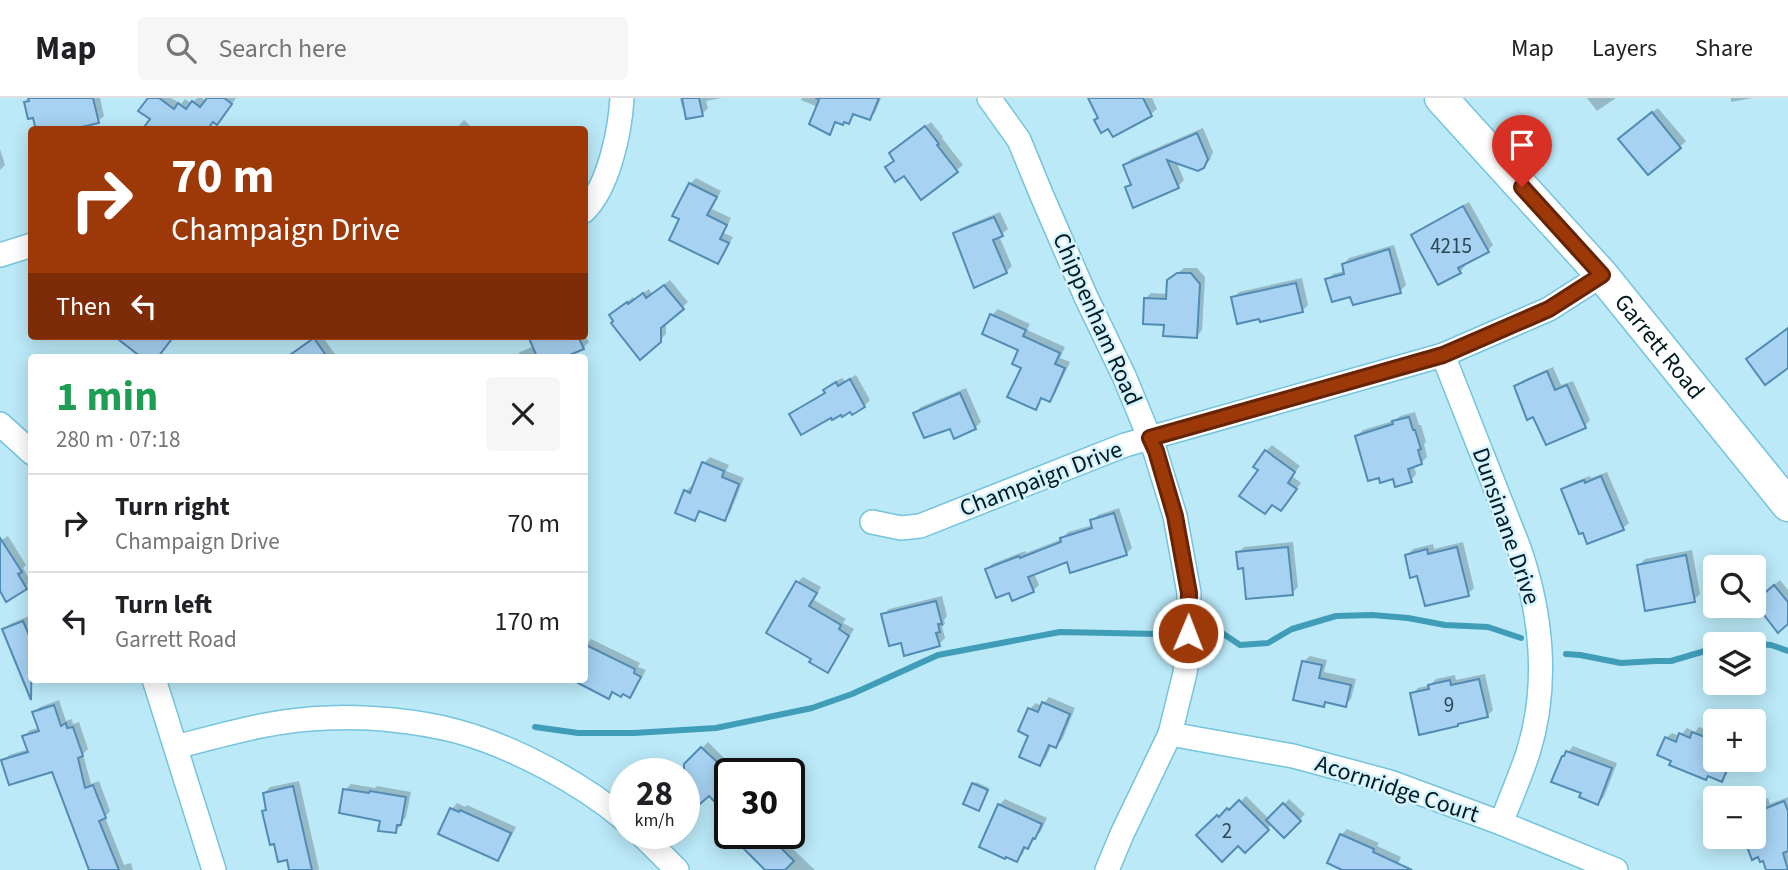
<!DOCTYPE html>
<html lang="en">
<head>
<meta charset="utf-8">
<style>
  :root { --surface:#fff; --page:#f6f6f6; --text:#202124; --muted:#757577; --line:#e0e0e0 }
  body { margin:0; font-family:"Source Sans 3",sans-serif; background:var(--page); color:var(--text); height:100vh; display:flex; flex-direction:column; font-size:26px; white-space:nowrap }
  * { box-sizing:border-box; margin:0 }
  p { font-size:23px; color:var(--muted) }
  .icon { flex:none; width:38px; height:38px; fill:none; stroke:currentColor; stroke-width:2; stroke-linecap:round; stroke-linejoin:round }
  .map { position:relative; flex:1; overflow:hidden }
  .drawer { position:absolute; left:28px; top:256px; width:560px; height:329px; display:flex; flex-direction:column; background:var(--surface); border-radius:7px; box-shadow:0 4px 18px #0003 }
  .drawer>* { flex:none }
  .top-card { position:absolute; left:28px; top:28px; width:560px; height:214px; border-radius:7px; box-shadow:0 4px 18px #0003; background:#9d3809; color:#fff; overflow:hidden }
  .controls { position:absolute; left:1703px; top:457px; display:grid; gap:14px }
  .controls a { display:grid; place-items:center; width:63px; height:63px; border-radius:7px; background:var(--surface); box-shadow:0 4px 18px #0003; font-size:35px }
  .speed { position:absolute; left:609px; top:660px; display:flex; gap:14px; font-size:35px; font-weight:700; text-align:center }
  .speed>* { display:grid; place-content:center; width:91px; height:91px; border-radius:50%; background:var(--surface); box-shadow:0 4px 18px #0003; line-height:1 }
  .speed small { font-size:18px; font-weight:400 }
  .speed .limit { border:4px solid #111; border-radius:10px; background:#fff; color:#111 }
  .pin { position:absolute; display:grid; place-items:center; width:60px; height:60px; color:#fff; margin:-72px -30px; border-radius:50% 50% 50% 0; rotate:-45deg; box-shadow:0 0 7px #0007 }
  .pin .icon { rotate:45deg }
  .me { position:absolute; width:77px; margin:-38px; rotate:1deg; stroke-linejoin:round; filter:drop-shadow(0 0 5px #0008) }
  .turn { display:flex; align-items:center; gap:24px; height:147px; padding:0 28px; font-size:32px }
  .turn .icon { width:91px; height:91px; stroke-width:2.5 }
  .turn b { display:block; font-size:49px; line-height:60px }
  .then { display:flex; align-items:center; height:66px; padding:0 28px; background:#0003; gap:14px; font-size:26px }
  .round { display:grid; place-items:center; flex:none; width:74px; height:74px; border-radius:7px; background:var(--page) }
  .headline { display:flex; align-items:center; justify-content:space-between; height:119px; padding:0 28px }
  h1 { font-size:42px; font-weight:700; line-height:52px; color:#1e9e55 }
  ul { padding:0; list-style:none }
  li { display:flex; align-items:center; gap:21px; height:98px; padding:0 28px; border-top:2px solid var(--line) }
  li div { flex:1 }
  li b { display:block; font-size:26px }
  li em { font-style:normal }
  header { display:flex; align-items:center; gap:42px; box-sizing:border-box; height:98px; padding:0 35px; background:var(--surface); border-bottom:2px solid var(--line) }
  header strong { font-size:33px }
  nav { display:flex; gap:38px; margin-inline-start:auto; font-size:24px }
  .search { width:490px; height:63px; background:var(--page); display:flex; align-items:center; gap:18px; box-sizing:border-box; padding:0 24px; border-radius:7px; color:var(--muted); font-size:26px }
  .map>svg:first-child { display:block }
</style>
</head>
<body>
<header>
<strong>Map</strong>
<div class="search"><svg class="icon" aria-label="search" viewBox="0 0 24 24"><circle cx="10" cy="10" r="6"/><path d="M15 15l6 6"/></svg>Search here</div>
<nav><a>Map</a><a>Layers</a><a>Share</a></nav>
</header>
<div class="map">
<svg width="1788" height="772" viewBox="0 0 1788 772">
  <rect width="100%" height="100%" fill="#bbe9f8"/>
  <g fill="#0003">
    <path d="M30,0h70l4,18 -6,5 -64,-6 -8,-13z"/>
    <path d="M150,0h21l10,6 4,-5 7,5 5,-6h5l4,3 3,-3h27l-14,19 -9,3 -61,-1z"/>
    <path d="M680,0h42l-16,3 2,7 -6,6 -16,-7 -4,1z"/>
    <path d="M802,0h79l-6,15 -6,5 -13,-5 -7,9 -11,-1 -9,11 -11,-25 -17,-7z"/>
    <path d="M1090,0h62l5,11 -6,5 -38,21 -13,-18z"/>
    <path d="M1587,0h29l-19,13z"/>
    <path d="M1731,0h21l-21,4z"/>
    <path d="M1658,10l28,33 -6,6 -54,-14z"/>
    <path d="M464,22l11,10h-20z"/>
    <path d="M931,24l12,15 -1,1 21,27 -41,33 -27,-38 2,-12z"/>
    <path d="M1203,30l10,24 -3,8 -7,7 -27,-6 8,19 -6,6 -44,19 -7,-17 5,-6 -7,-17 6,-6z"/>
    <path d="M0,51l5,16 -5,5z"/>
    <path d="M696,80l25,13 -9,18 19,9 -7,15 9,4 -10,20 -5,5 -37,-44 9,-34z"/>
    <path d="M1469,104l24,43 -5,5 -24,13 1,3 -5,6 -47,-36 6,-6z"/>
    <path d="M1000,114l8,17 -9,7 13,30 -6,6 -51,-38 6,-6z"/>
    <path d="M1394,147l12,40 -6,6 -48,4 -25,-15 6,-6 12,-3 -1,-7 5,-6z"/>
    <path d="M1184,170h13l8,9 -3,53 -5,6 -31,-13 -21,-24 6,-6 17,1 7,-19z"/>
    <path d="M1302,180l6,27 -6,6 -69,-13 6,-6z"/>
    <path d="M670,182l18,22 -22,20v12l-7,7 -43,-20 -5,-6 22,-18 2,2 14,-10 3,5z"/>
    <path d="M998,211l32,15 -3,6 38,17 -5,11 10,4 -15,32 -6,6 -3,-9 -9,13h3l-5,4 -12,-41 -2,-18 -29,-34z"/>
    <path d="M1788,229v39l-40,-7 9,-9z"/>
    <path d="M584,234l5,10 -6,6 -22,9h-46l5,-5 14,-6 -4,-10h54z"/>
    <path d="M317,238h5l15,21h-49z"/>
    <path d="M1553,269l8,18 12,-4 17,39 -5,6 -51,-11 -18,-28 6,-6z"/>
    <path d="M856,277l14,25 -6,6 -12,6 -1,-2 -60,4 6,-5 29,-17 -1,-2 6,-6 11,-6 3,3z"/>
    <path d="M966,290l15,34 -6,6 -24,-1 -36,-14 6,-6z"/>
    <path d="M1415,314l4,13h2l5,17 -2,2 3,13 -6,6 -7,2 2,9 -5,6 -17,-3 -37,-41 6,-6 33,-10 4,-4z"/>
    <path d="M1272,347l28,21 -8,10 9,7 -15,20h-13l-13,-33 6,-19z"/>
    <path d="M710,359l19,8 -3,6 18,7 -14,35 -6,6 -22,-9 -7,9 -9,-28 6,-6 3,1 9,-23z"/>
    <path d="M1607,374l22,51 -6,5 -35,14 -24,-52 5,-6 21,-8 1,2z"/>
    <path d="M1119,410l13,40 -6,6 -58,6 -34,13 5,12 -6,6h-23l-23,-21 5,-6 33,-13 1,2 36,-14 6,-7 25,-7 -1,-4 6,-6z"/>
    <path d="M8,438l18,29 -3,3 8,14 -5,5 -26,1v-47z"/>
    <path d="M1293,444l5,45 -6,6 -47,-27 -7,-13 6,-6z"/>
    <path d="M1463,444l11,46 -6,6 -50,-20 -11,-19 6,-6 20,-5 1,5z"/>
    <path d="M1692,452l8,44 -6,6 -55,-35 6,-6z"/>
    <path d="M803,479l18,10 -7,13 32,19 -3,4 11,6 -21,36 -6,6 -14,-13 -16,-75z"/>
    <path d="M1780,482l8,10v32l-33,-21z"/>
    <path d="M942,498l5,20 -3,4 1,4 -3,3 3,11 -6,6 -56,-29 6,-6z"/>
    <path d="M29,518l3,7v56l-7,3 -21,-53 6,-5z"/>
    <path d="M591,541l49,24 -2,4 8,3 -11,20 -6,6 -15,-5 -6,6 -26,-18h2v-32z"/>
    <path d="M1310,558l17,4 -3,12 32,7 -5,20 -6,6 -17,-4 -4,4 -28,-7 8,-37z"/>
    <path d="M1485,576l8,36 -6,6 -27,6 -48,-28 6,-6 12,-3 6,-6 19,-4 1,5z"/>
    <path d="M1049,599l26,11 -13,32 -6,6 -4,-2 -6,14 -6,6 -10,-29v-26l6,-6 6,3z"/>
    <path d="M59,602l7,21 6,-2 1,5 6,-2 9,27 -5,5 8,30 8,-3 11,30 -5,6 19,48 7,-2 2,7h-37l-43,-101 -50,-8 6,-6 20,-6 -5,-13 6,-6 9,-2 -5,-16 6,-5z"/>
    <path d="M1699,629l16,6 -5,11 5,2v14h18l-6,14 -6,6 -48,-20 -7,-22 6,-5 8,3 7,-8 8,4z"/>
    <path d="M708,644l32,32h-10v22l-21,-2 -25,-20h-7z"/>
    <path d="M1573,648l44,17 -13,34 -6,6 -15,-11 -16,-38z"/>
    <path d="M299,683l20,88 -1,1h-27l-3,-12 -24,-47 4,-3 -3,-15 5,-6z"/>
    <path d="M976,684l13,6 -10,21 -6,-25z"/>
    <path d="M351,686l24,4 2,-2 34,6 -5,25 -4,5 -1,4 -6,5 -50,-41z"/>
    <path d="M1246,698l23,23 20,-20 16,15 -21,22 -12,-12 -27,27 -7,-7 -39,-9 25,-24 2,2 8,-9 2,2z"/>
    <path d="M1788,699v73h-20l-14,-34v-33l14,-5 2,6z"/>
    <path d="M1005,701l42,19 -6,13 -8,10 -7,5 -3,8 -6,6 -18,-55z"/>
    <path d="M457,705l8,4 2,-2 49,22 -13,26 -5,6 -46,-50z"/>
    <path d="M1347,731l32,14 -2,3 24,11 -6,13h-48l-6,-35z"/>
    <path d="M737,735h39l39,37h-41z"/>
  </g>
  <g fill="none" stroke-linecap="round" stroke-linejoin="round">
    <g stroke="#409db8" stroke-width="6">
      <path d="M1222,535l18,12 28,-2 24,-14 44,-13 36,-1 36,3 37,7 43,2 33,11"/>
      <path d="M1736,546h14"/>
      <path d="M1754,546l17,1 17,6"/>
      <path d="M1566,556l14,1 41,8 35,-2h15l44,-13"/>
      <path d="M535,629l43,6h56l82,-5 96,-20 40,-14 86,-39 122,-23 98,2"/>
    </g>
  </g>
  <g fill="#a7d2f2" stroke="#528bb4" stroke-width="2">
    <path d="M28,0h65l6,25 -31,7h-32l-3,-12 -5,1 -4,-17 5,-1z"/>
    <path d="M148,0h11l15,11 4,-6 8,6 6,-8 8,6 7,-9h17l8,6 -15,21 -4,-3 -6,8h-65l8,-11 -12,-8z"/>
    <path d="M682,0h17l4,18 -17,3z"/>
    <path d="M816,0h63l-9,22 -17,-6 -4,10 -5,-2 -1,3 -8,-3 -5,13 -21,-11 10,-24z"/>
    <path d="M1088,0h55l9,18 -39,21 -5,-8 -7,4 -7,-13 4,-2z"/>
    <path d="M1652,14l29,36 -33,27 -30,-36z"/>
    <path d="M925,28l14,18 -2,1 21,27 -37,28 -17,-24 -9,6 -10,-15 9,-6 -5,-8z"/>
    <path d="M1197,35l11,26 -4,9 -6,3 -31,-11 12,28 -46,20 -8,-21 6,-2 -8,-20z"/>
    <path d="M689,85l28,14 -10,18 20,10 -7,14 9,4 -11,21 -49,-24 10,-21 -7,-3z"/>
    <path d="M1463,108l26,46 -31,16 3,5 -23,12 -27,-50z"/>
    <path d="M994,119l9,19 -10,4 14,33 -33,15 -21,-55z"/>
    <path d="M1389,151l12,44 -48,12 -3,-8 -18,5 -7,-23 19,-5 -2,-10z"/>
    <path d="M1177,175h14l9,11 -3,54 -34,-2 1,-11 -21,-1 1,-26 22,1 1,-19z"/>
    <path d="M1296,185l7,29 -43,10 -1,-3 -22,5 -6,-27z"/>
    <path d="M664,187l20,24 -23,19v14l-21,18 -29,-37 2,-2 -4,-6 18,-13 1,2 15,-11 3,5z"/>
    <path d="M990,216l36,16 -3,6 37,17 -5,11 10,4 -15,34 -9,-4 -5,12 -29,-13 14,-29 -9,-4 6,-14 -36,-16z"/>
    <path d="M1788,230v40l-23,17 -19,-26z"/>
    <path d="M114,238h60l-16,21h-17z"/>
    <path d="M528,238h50l6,13 -19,8h-28z"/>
    <path d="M314,240l13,19h-40z"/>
    <path d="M1547,273l8,19 12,-5 19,43 -40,17 -13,-28 -6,3 -13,-34z"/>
    <path d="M850,281l15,28 -13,8 -2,-3 -8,5 -1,-2 -9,5 -1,-2 -30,17 -12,-21 36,-21 -2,-3 13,-8 2,4z"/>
    <path d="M960,295l16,36 -22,10 -4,-10 -26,9 -11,-25z"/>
    <path d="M1409,319l4,13h2l6,19 -3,1 4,14 -14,5 4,13 -17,5 -2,-8 -13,4 -1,-5 -11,3 -13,-45 38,-12 -1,-3z"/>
    <path d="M1265,352l30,22 -7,11 9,6 -16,22 -9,-6 -7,9 -26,-18 19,-26 -5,-3z"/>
    <path d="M702,364l22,9 -2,6 17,7 -14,37 -26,-10 -4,10 -20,-8 9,-23 6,3z"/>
    <path d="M1601,378l23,54 -37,14 -4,-11 -4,1 -18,-45 23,-9 1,3z"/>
    <path d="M1114,415l13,42 -57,18 -3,-11 -39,15 6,15 -22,9 -3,-8 -13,5 -11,-29 34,-13 1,2 41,-16 -1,-4 32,-10 -2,-8z"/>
    <path d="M0,440l22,34 -4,2 9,15 -21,13 -6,-11z"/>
    <path d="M1288,449l5,48 -47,4 -3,-31 -5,1 -2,-17z"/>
    <path d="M1457,449l12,49 -44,10 -8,-30 -7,2 -5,-23 22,-6 1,5z"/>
    <path d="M1686,457l9,47 -50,9 -8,-46z"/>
    <path d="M796,483l21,12 -8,13 32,19 -2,4 10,7 -21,37 -19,-11 2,-3 -45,-26z"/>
    <path d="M1774,487l14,17v22l-10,9 -24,-31z"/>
    <path d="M936,503l6,23h-4l2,8 -4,1 4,13 -36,10 -3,-13 -12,3 -8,-32z"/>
    <path d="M23,523l9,21 -1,58 -29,-71z"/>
    <path d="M584,546l51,25 -1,4 7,4 -11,21 -7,-4 -2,3 -9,-5 -3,7 -31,-16 2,-4h4z"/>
    <path d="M1302,563l20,4 -3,13 32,7 -5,22 -21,-5 -1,5 -31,-7z"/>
    <path d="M1479,581l9,38 -30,7v2l-39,9 -9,-42 19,-4 -1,-4 22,-5 1,5z"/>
    <path d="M1042,604l28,12 -14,34 -7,-3 -9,21 -21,-9 9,-21 -10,-5 10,-23 10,4z"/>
    <path d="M54,607l7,21 5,-3 1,5 6,-1 10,29 -5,2 7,30 8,-3 13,33 -7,3 20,49h-30l-37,-98 -43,13 -8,-25 27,-8 -6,-16 17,-5 -7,-19z"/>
    <path d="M1692,634l18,7 -4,11 9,3v7h16l-9,22 -14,-6 -2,4 -37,-15 2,-4 -14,-6 8,-18 11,5 3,-9 11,5z"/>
    <path d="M701,649l29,27v24l-9,10 -12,-12 -9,8 -16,-15v-25z"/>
    <path d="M1566,653l46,17 -14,37 -19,-8 2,-4 -30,-11 11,-26h2z"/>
    <path d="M972,685l16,7 -9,21 -16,-7z"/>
    <path d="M293,688l19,84h-23l-2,-10 -9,2 -4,-18 -4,1 -8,-34 4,-1 -3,-17z"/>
    <path d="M343,691l26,4 1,-2 36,6 -5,28h-4l-1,8 -18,-2 2,-10 -41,-8z"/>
    <path d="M1239,702l30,30 -24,23 -7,-7 -16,16 -26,-27 21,-20 2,2 8,-9 2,2z"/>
    <path d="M1784,703l4,10v40l-5,2 5,17h-22l-3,-9 -3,1 -2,-5 -6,3 -9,-24h11v-23z"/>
    <path d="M1283,705l18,18 -17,17 -18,-18z"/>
    <path d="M998,706l44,20 -7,15 -2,-1 -5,11 -4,-2 -7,15 -11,-5 -1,2 -26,-12z"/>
    <path d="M450,710l9,4 1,-2 51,23 -13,28 -60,-27z"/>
    <path d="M728,735h56l-9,9 19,19 -9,9h-20z"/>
    <path d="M1340,736l34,15 -1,3 39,18h-70l-15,-7z"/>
  </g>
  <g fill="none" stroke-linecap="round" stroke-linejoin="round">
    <g stroke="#74c4dd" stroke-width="26">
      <g id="street">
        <path d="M989,0l30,42 23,56 44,101 38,79 31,75 20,65 14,77 -1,60 -3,20 -15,61 -48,100 -15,36"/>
        <path d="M584,113c25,-24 36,-80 38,-113"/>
        <path d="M0,157l32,-10"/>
        <path d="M1443,257l76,193c23,66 30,138 9,205 -8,24 -18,47 -27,70"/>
        <path d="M0,326l32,29"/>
        <path d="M872,424l29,6 19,-2 205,-81 318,-90 106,-46 53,-34"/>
        <path d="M154,581l60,191"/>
        <path d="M1170,636l123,22 97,26 111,41 115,47"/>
        <path d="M176,649c50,-13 100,-28 152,-29 39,-2 90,3 128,13 56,15 124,51 169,89"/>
        <path d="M640,735l37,37"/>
      </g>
    </g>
    <g stroke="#74c4dd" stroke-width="35">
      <g id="secondary">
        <path id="s1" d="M1441,0l161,177 186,230"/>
      </g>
    </g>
    <use href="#street" stroke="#fff" stroke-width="23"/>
    <use href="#secondary" stroke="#fff" stroke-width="32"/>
  </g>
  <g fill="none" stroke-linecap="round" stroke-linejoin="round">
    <g stroke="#662406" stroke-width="18">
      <path id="route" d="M1188,535l1,-40 -14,-77 -19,-65 -6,-13 293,-83 106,-46 53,-34 -80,-88"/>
    </g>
    <use href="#route" stroke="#9d3809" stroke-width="12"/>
  </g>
  <g text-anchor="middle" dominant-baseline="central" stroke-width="5" stroke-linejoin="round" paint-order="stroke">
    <g font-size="21" fill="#2a4755">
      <text x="1451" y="148">4215</text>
      <text x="1449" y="607">9</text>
      <text x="1227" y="733">2</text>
    </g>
    <g font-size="24" fill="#011921" stroke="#d5f3fe">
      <text transform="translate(1097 221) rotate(66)">Chippenham Road</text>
      <text stroke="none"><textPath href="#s1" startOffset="331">Garrett Road</textPath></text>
      <text transform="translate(1041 381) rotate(-21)">Champaign Drive</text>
      <text transform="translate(1506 428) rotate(71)">Dunsinane Drive</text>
      <text transform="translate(1397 691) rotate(18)">Acornridge Court</text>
    </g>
  </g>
</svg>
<div class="controls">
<a><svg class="icon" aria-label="search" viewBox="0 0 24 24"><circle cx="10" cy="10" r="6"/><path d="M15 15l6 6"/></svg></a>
<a><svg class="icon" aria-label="layers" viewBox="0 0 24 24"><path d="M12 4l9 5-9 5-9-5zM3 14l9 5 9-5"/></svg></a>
<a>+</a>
<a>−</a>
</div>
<div class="speed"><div>28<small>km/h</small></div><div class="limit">30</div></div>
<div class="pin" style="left:1522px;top:89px;background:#d93025"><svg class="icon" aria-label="arrive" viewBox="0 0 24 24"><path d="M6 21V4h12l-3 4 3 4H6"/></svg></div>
<svg class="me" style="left:1188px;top:535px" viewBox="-20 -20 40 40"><circle r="17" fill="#9d3809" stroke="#fff" stroke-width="3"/><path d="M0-11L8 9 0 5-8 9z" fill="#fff"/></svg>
<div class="top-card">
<div class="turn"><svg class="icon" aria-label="right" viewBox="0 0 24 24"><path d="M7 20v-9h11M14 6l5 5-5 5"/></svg><div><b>70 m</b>Champaign Drive</div></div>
<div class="then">Then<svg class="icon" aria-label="left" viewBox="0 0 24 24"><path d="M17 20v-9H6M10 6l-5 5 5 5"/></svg></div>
</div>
<section class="drawer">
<div class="headline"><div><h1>1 min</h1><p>280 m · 07:18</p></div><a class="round"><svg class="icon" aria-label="close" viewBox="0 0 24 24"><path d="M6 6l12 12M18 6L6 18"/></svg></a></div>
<ul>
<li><svg class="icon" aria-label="right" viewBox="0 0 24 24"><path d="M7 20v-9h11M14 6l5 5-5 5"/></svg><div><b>Turn right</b><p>Champaign Drive</p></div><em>70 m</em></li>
<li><svg class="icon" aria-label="left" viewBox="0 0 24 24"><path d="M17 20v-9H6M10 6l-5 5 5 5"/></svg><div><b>Turn left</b><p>Garrett Road</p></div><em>170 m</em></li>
</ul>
</section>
</div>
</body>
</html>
